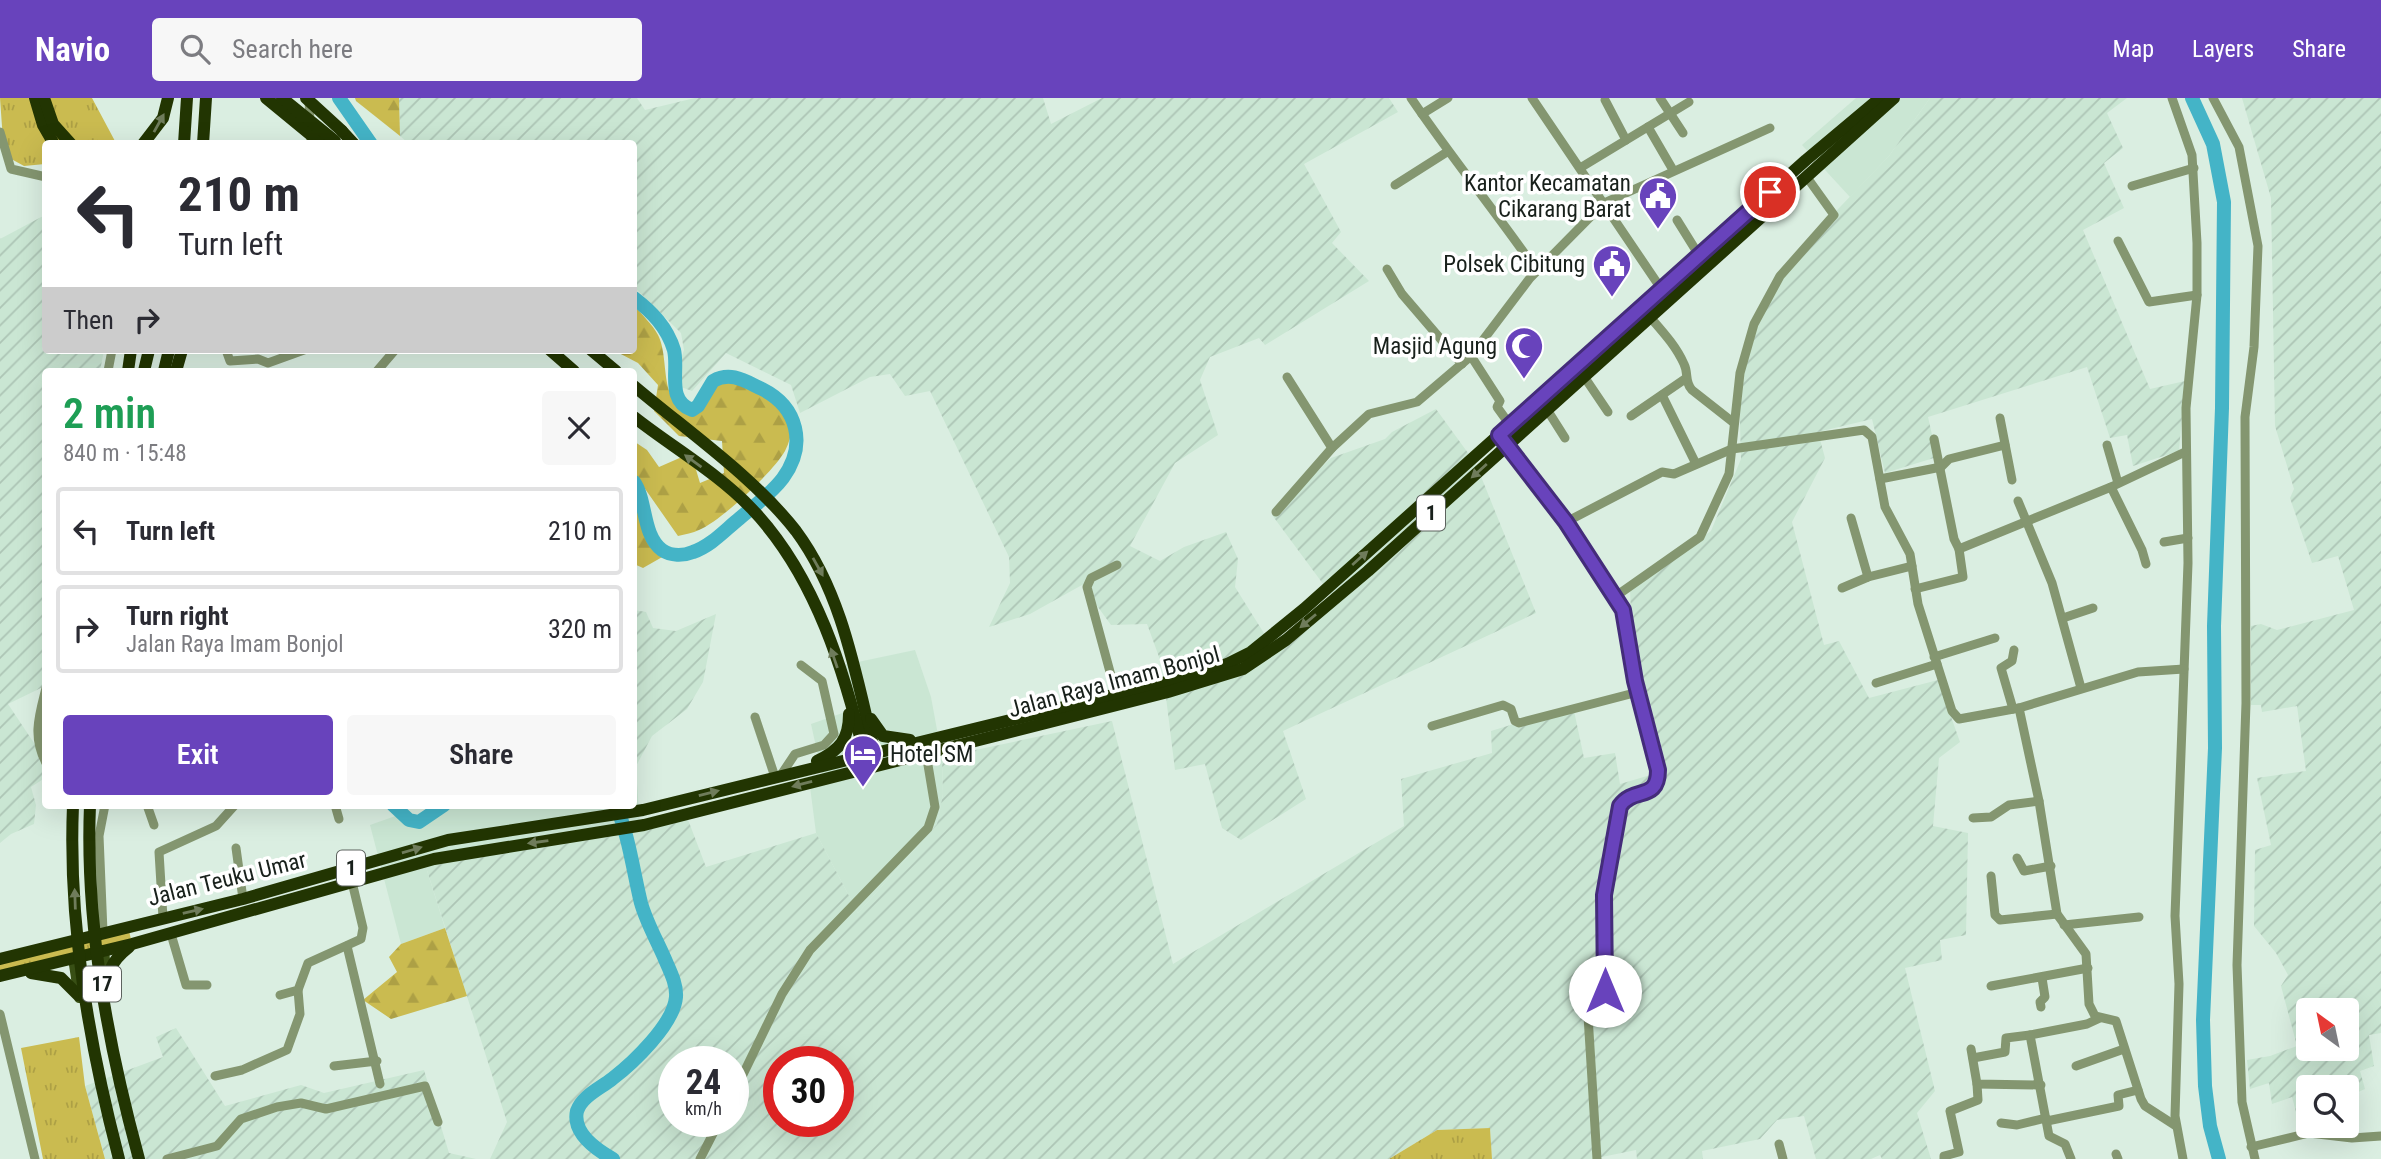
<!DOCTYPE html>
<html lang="en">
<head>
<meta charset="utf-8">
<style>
  :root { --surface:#fff; --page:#f7f7f7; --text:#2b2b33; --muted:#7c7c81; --line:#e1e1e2; --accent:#6843bc }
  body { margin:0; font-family:"Roboto Condensed",sans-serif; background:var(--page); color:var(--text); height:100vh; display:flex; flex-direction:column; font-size:26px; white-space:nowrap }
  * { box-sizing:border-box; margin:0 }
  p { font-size:23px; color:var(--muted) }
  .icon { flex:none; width:38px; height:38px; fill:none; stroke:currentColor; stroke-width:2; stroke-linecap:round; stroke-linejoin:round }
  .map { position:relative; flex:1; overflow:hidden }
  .sheet { position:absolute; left:42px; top:270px; width:595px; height:441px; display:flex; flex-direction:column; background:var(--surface); border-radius:7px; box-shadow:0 7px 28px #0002 }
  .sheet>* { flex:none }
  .top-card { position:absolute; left:42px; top:42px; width:595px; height:214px; border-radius:7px; box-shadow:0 7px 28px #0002; background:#fff; color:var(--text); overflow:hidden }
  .needle { width:46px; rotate:327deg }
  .controls { position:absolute; left:2296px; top:900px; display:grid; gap:14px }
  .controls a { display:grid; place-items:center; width:63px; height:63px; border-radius:7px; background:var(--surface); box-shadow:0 7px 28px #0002; font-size:35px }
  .speed { position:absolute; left:658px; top:948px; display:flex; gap:14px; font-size:35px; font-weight:700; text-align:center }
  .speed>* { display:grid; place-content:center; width:91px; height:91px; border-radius:50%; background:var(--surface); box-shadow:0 7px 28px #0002; line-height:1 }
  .speed small { font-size:18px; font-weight:400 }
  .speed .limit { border:10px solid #d22; background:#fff; color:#111 }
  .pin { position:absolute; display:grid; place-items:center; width:60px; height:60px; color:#fff; margin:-30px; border:4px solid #fff; border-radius:50%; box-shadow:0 2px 7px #0007 }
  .me { position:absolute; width:77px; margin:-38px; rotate:0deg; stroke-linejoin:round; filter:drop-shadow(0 0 5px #0008) }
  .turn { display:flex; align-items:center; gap:24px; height:147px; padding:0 21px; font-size:32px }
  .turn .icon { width:91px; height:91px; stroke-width:2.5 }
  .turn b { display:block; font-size:49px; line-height:60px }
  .then { display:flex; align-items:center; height:66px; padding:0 21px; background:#0003; gap:14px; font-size:26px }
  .round { display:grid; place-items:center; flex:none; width:74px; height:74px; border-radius:7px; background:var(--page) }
  .headline { display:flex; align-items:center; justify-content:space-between; height:119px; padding:0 21px }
  h1 { font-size:42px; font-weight:600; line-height:52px; color:#1e9e55 }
  .cta { display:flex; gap:14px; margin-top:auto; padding:14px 21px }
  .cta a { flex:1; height:80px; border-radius:7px; background:var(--accent); color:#fff; font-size:28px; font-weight:600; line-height:80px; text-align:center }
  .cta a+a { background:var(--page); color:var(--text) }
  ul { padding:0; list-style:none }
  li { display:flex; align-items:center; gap:21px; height:88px; margin:0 14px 10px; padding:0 7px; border:4px solid var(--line); border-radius:7px }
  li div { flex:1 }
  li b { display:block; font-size:26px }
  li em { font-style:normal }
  header { display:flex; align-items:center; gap:42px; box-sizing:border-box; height:98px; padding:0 35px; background:var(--accent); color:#fff }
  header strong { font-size:33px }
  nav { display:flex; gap:38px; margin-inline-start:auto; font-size:24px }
  .search { width:490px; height:63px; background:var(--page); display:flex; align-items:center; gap:18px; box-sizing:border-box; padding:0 24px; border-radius:7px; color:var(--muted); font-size:26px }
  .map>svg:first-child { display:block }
</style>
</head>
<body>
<header>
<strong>Navio</strong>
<div class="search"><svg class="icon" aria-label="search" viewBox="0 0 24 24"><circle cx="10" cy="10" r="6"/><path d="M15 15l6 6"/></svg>Search here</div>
<nav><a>Map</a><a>Layers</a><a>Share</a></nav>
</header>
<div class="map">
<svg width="2381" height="1061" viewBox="0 0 2381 1061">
  <defs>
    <pattern id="industrial-furrows" width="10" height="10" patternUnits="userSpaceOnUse" patternTransform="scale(1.75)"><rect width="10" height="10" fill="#cae6d3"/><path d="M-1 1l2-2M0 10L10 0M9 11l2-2" fill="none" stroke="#adc5b5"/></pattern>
    <pattern id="grass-tufts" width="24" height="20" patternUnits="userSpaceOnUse" patternTransform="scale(1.75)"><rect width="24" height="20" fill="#cabb50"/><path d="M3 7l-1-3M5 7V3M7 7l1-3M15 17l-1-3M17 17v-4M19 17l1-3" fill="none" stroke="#ada045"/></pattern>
    <pattern id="forest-firs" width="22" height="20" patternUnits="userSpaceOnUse" patternTransform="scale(1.75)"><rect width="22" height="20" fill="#cabb50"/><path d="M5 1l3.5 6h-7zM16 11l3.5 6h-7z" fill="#ada045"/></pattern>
  </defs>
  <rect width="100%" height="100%" fill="#daeee1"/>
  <g fill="#cae6d3">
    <path d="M1856,0h74l-41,58 -39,41 -48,-52z"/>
    <path d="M915,552l16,47 11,60 1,37 -6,30 -79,89 -42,-80 -7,-54 13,-5 -11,-50 40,-14 -12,-44z"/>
    <path d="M636,671l4,56 -216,36 21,67 -44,16 -31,-119 31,-11 17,1 20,-10h196v-35z"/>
  </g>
  <g fill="url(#industrial-furrows)" fill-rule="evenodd">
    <path d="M399,0h238l8,12 50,-12h348l8,26 51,-26h287l9,14 -94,52 37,68 -9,11 37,38 -104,64 -6,-7 -49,19 -10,23 18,55 -43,28 -45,83 30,15 24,-14 42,-15 12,27 -3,28 37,59 60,-50 -60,-81 59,-57 54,-19 7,-7 44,-23 40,55 60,149 -253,118 23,68 -65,41 -19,-12 -17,-64 -30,6 -13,-105 -15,-41 -36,1 -29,-40 -52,29 -41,13 21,-44 -1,-26 -79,-166 -25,5 -15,-22 -20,3 -70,36 -9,-28 -65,-32 -34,38 -11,-4 -4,-16 7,-21 -3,-17 -47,-46v-143l-226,-1 -8,-7z"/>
    <path d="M1930,0h197l-20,15 16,35 -19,15 20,45 -41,22 67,159 35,-8 -6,70 -46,15 -6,-31 -17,3 -23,-71 -159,50 9,40 -52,16 -13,-54 -54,13 7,26 -33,64 32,123 15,-4 30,57 69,-18 22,62 -21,16 -6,68 35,7 -2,102 -26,5 2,20 -37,8 30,123 -18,22 14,46h-49l-2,-4 -9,4h-55l-12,-43 -27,4 -17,19 -58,12 1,8h-66l-1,-9 -44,9h-100l-2,-31 -53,2 -48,29h-899l17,-37 -83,-261 263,-44 19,50 110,-34 42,80 79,-89 6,-30 -1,-37 170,-36 61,243 231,-138 -3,-47 91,-26 -1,-22 82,-25 11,52 31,-5 5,31 44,-13 -32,-127 -2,-55 81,-58 30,-72 -2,-69 26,-89 51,-69 73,-76zM674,964h59v60h-59zM779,964h59v60h-59z"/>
    <path d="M2242,0h139v935l-12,2 5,31 -14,5 5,18 -18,8v-10h-39v38l22,3 -21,1 -4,-18 -9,1 -4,-15 -20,7 -3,-21 -19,6 -3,-29 23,-4 27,-10 -16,-60 7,-11 -12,-22 -22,-27 1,-76 16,-5 -14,-67 49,-7 -9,-65 -35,6 -1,-7h-10v-79l10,-2 16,6 77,-20 -16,-54 -26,7 -22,-65 4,-9 -19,-63 -4,-228zM2308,912h39v38h-39z"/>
    <path d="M45,117l1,135h58l-4,21h-54l-1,315 -37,18 32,48 5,26 -14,9 5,18 -2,19 -23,10 -11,9v-604z"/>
    <path d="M634,512l12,2 7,16 23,3 40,-17 -13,68 -16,27 -35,27 -18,34z"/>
    <path d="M176,930l49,78 76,-21 23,8 100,-23 25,83 27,6h-371l-20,-73 78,-29 -7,-20z"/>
  </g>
  <g fill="url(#grass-tufts)">
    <path d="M0,0h92l24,45 -70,1 -1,20 -21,2 -20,-11z"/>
    <path d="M128,828l4,18 -132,32v-17z"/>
    <path d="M79,939l6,49 20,73h-62l-22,-111z"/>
    <path d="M1490,1030l2,31h-103l48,-29z"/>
  </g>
  <g fill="url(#forest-firs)">
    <path d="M355,0h44l1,38 -44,-35z"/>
    <path d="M634,207c7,9 19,20 24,30 14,27 -4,84 47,69l16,-24c19,-4 28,0 45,8 24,11 32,39 19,63 -12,21 -64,70 -86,79 -6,3 -14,4 -21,6l-44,-63 1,-31 12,8 12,17 32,-14 9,30 24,-10 -2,-32 -43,-5 -25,-25 4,-26 -20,-22 -21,-11 17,-2z"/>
    <path d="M634,386l16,48 14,24 -21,12 -9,-4z"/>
    <path d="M445,830l22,68 -76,23 -28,-19 34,-28 -8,-15 12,-13z"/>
  </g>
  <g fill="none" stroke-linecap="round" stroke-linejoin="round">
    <g stroke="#44b4c7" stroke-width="14">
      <path d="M339,0l32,46"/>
      <path d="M2192,0l21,46 11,58 -2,206 -8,218 1,122 -12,272 2,66 5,40 9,33"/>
      <path d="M634,200c18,14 33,29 40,52 5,20 -8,51 18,60l6,-4 15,-25c18,-10 32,0 49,8 36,18 45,56 21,89 -11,15 -29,28 -43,40 -15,12 -29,28 -47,34 -10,4 -22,4 -31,-2 -20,-15 -15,-49 -28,-68"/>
      <path d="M393,707l16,15 10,2 25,-17"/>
      <path d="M613,1061c-16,-9 -41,-26 -36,-48 5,-15 24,-23 35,-32 21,-16 62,-55 64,-82 1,-14 -7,-28 -12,-40 -8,-18 -18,-36 -23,-54 -8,-33 -12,-66 -25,-98"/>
    </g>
    <g stroke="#849670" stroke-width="9">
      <path d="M1411,0c40,59 85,114 126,173"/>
      <path d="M1532,0l130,192"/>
      <path d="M1660,0l23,35"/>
      <path d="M2172,0l20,57 5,88v52l-11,113 2,155 -13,353 4,68 -4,132 8,43"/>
      <path d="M2213,0l26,49 19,99 -4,101 -9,70 1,286 -9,262 5,137 13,57"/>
      <path d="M309,2l2,44"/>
      <path d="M1605,2l21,40"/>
      <path d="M1422,16l26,-16"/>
      <path d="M1648,29l25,43"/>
      <path d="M0,34l11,37 35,8"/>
      <path d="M1580,70l109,-66"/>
      <path d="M1395,87l52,-33"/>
      <path d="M2132,88l62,-18"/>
      <path d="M1677,122l23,37"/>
      <path d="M2118,143l31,61 48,-7"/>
      <path d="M1387,171l15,25 60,70"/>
      <path d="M1650,219c13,15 26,29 34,47 5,10 0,17 8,26l42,33"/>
      <path d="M226,252l4,11 28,-2 10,4 36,-13"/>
      <path d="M1471,258l29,45 -3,6 13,18"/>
      <path d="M108,273l4,-21"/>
      <path d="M377,273l18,-21"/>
      <path d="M1583,277l25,37"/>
      <path d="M1287,279l45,71"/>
      <path d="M1662,297l34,69"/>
      <path d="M1546,310l19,30"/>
      <path d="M1631,318l54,-37"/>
      <path d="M2000,320l12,62"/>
      <path d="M1934,341l20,100 5,10 152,-62 74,-35"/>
      <path d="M1508,346l58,78 57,88 12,71 23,89 -2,15 -7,6 -20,5 -9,10 -15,79v106l-14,15 -3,10 9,143"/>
      <path d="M2107,347l11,38"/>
      <path d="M1880,381l61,-12 8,-8 56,-14"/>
      <path d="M2111,389l31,63 4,14"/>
      <path d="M2018,403l34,82 29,105"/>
      <path d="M1276,414l56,-64 37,-34 48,-12 54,-46 59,-78 74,-75 166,-75"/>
      <path d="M1851,420l17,59"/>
      <path d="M1566,424l96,-50 12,2 58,-25 132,-19 8,7 13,70 25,47 8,50 34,107 7,8 60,-11 119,-36 46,-3"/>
      <path d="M2164,444l24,-4"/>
      <path d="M1842,490l26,-11 44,-11"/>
      <path d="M1915,491l48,-12 -4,-28"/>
      <path d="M1616,498l84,-59 29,-63 11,-101 14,-49 26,-48 54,-61 -28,-39"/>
      <path d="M2063,520l30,-10"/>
      <path d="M1934,559l61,-19"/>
      <path d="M1876,585l61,-19"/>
      <path d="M46,590c-7,28 -14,48 0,75"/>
      <path d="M1116,596l-29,-107 4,-9 26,-13"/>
      <path d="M2019,610l20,93 18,113 29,40 3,50 6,12 21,5 25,78 4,7 31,20"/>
      <path d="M2013,611l-12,-41 11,-7 2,-11"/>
      <path d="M755,619l20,60"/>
      <path d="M1432,628l71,-21 8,4 4,12 4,2 119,-31"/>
      <path d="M781,677l14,-21 29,-9 10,-11 -12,-53 -21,-16"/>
      <path d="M147,707l7,20"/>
      <path d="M335,707l4,14"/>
      <path d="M1973,720l18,-1 18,-12 30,-4"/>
      <path d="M236,750l7,51"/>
      <path d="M2017,760l7,13 27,-5"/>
      <path d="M1991,778l4,39 5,5 57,-6"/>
      <path d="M163,820l-4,-66 57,-26 19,-21"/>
      <path d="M2064,827l75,-8"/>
      <path d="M103,834l-4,-96 6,-31"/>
      <path d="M171,836l15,51h21"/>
      <path d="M347,848l33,138"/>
      <path d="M1991,888l97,-18"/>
      <path d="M280,897l18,-5 10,-27 53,-24 2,-11 -11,-46"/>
      <path d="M2041,909l-1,-5 5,-5 -3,-19"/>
      <path d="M0,916l35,145"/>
      <path d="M1971,951l6,35 64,1"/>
      <path d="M1973,960l32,-6 1,-14 24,-3"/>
      <path d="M334,968l43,-5"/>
      <path d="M2076,968l48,-17"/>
      <path d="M215,978l27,-6 45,-20 13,-36 -2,-24"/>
      <path d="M733,997l49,-101 28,-44 118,-122 7,-21 -9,-54"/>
      <path d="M2047,1023l72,-15 -1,-11 20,-5"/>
      <path d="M2001,1025l16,2 29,-7"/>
      <path d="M1779,1046l4,15"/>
      <path d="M2251,1049l58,-14 43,5 29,-2"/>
      <path d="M2116,1056l2,5"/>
      <path d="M167,1061l50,-13 24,-27 36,-12 24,-4 25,6 99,-23 13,36"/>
      <path d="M700,1061l19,-37"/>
      <path d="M1944,1061v-3l15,-4 -9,-41 28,-11 -1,-16"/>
      <path d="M2071,1061l-6,-15 -16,-8 -19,-101 57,-11 13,-6"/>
    </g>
    <g stroke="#384f15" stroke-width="10">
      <path d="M104,852l3,29"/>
      <path d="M73,860l6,40"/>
    </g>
    <g stroke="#223502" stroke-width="12">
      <path d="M35,0l8,27 11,19"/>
      <path d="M44,0l9,26 18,20"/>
      <path d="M342,33l12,13"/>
      <path d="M143,46l20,-26 5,-20"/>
      <path d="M184,46l3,-46"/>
      <path d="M203,46l3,-46"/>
      <path d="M550,252l24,21"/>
      <path d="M591,252l25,21"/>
      <path d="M128,273l3,-21"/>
      <path d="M144,273l5,-21"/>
      <path d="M164,273l5,-21"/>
      <path d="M176,273l6,-21"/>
      <path d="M634,288c52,44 120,91 162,145 49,66 61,152 81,230"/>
      <path d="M634,319c38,30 84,56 118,92 64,67 93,164 114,252"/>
      <path d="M871,621l12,17 27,4"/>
      <path d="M817,663c23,-11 32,-22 32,-47"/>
      <path d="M0,861l243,-60 205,-59 195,-30 523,-128 61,-18 24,-12 53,-43 502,-449 74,-62"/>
      <path d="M31,875l30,5 17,17"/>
      <path d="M0,878l132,-32 302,-85 210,-34 524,-133 75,-23 43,-29 82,-69 526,-473"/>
      <path d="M109,898c-1,-25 0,-33 20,-49"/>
    </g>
    <g stroke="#223502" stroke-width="12">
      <path d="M266,0l56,46"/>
      <path d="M282,0l53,43"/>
      <path d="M306,0l36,33"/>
      <path d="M73,707c-5,119 16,239 46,354"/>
      <path d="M90,707c-5,119 18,240 49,354"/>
    </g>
  </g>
  <defs><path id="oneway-solid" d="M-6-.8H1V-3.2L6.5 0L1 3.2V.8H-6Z" transform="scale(1.75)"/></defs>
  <g fill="#6f7c5b">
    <use href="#oneway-solid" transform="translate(159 25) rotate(-61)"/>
    <use href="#oneway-solid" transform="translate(693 363) rotate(-144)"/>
    <use href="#oneway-solid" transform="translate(1479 373) rotate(138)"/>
    <use href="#oneway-solid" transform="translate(1360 460) rotate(-42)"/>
    <use href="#oneway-solid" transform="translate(818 469) rotate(61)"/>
    <use href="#oneway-solid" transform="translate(1308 523) rotate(140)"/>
    <use href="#oneway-solid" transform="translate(834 560) rotate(-109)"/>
    <use href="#oneway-solid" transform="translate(802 686) rotate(165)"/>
    <use href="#oneway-solid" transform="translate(709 695) rotate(-14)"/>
    <use href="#oneway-solid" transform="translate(538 744) rotate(172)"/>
    <use href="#oneway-solid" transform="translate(412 752) rotate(-16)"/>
    <use href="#oneway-solid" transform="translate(75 801) rotate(-92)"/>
    <use href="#oneway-solid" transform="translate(193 813) rotate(-13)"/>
  </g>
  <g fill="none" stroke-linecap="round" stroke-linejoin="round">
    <g stroke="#442c7a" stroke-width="18">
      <path id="route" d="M1605,893l-1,-96 16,-89c14,-20 38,-4 38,-36l-23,-89 -12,-71 -57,-88 -67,-87 271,-243"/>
    </g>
    <use href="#route" stroke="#6843bc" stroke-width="12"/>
  </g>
  <defs>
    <g id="civic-pin" transform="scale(2.0125)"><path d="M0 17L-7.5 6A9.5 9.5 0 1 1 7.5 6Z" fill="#6843bc" stroke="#fff"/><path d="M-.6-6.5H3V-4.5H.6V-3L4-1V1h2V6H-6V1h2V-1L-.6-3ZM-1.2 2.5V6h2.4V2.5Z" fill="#fff"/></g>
    <g id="mosque-pin" transform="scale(2.0125)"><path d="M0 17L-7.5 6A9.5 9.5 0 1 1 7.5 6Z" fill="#6843bc" stroke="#fff"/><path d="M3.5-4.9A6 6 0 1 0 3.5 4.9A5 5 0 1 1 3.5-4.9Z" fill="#fff"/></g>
    <g id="hotel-pin" transform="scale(2.0125)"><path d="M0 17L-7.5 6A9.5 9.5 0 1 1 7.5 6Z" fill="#6843bc" stroke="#fff"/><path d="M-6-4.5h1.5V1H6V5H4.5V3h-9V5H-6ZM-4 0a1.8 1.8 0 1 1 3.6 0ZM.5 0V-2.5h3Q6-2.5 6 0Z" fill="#fff"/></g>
  </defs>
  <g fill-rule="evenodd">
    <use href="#civic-pin" x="1658" y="98"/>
    <use href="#civic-pin" x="1612" y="166"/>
    <use href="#mosque-pin" x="1524" y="248"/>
    <use href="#hotel-pin" x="863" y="656"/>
  </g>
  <g text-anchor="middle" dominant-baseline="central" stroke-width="7" stroke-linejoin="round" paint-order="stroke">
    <g fill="#fff" stroke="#5d635f" stroke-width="2">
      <rect x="1417" y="397.5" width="28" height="35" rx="5"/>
      <rect x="337" y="752.5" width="28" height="35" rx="5"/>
      <rect x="83" y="868.5" width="38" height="35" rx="5"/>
    </g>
    <g font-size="21" font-weight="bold" fill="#18201b">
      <text x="1431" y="415">1</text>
      <text x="351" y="770">1</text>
      <text x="102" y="886">17</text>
    </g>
    <g font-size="23" fill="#18201b" stroke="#fff" text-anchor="end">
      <text x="1631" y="85">Kantor Kecamatan<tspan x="1631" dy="26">Cikarang Barat</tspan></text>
      <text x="1585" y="166">Polsek Cibitung</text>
      <text x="1497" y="248">Masjid Agung</text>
      <text x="890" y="656" text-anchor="start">Hotel SM</text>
    </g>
    <g font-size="23" fill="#18201b" stroke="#fff">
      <text transform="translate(1114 584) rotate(-15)">Jalan Raya Imam Bonjol</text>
      <text transform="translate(227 781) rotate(-14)">Jalan Teuku Umar</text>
    </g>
  </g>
</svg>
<div class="controls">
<a><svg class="needle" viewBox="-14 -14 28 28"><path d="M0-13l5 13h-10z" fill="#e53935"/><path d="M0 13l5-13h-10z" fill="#7c7c81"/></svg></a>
<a><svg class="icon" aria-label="search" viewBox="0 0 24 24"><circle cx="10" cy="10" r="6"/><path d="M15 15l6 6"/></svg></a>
</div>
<div class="speed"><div>24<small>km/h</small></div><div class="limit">30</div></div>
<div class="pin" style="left:1770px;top:94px;background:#d93025"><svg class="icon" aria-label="arrive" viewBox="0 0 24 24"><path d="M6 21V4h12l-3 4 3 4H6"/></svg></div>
<svg class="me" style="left:1605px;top:893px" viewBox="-20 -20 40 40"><circle r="19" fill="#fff"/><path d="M0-13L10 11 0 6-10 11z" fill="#6843bc"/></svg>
<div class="top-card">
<div class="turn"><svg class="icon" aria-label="left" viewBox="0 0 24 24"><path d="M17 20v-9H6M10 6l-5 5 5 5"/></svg><div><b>210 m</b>Turn left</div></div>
<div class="then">Then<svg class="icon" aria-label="right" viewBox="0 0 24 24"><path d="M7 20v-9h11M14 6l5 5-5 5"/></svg></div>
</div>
<section class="sheet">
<div class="headline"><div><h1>2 min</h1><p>840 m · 15:48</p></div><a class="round"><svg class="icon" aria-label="close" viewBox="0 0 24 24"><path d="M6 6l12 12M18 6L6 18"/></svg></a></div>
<ul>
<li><svg class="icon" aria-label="left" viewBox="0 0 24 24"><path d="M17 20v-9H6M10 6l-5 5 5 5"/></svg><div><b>Turn left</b></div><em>210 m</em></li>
<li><svg class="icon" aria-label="right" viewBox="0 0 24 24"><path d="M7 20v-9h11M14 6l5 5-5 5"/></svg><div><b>Turn right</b><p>Jalan Raya Imam Bonjol</p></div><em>320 m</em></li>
</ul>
<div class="cta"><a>Exit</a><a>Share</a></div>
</section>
</div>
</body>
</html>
